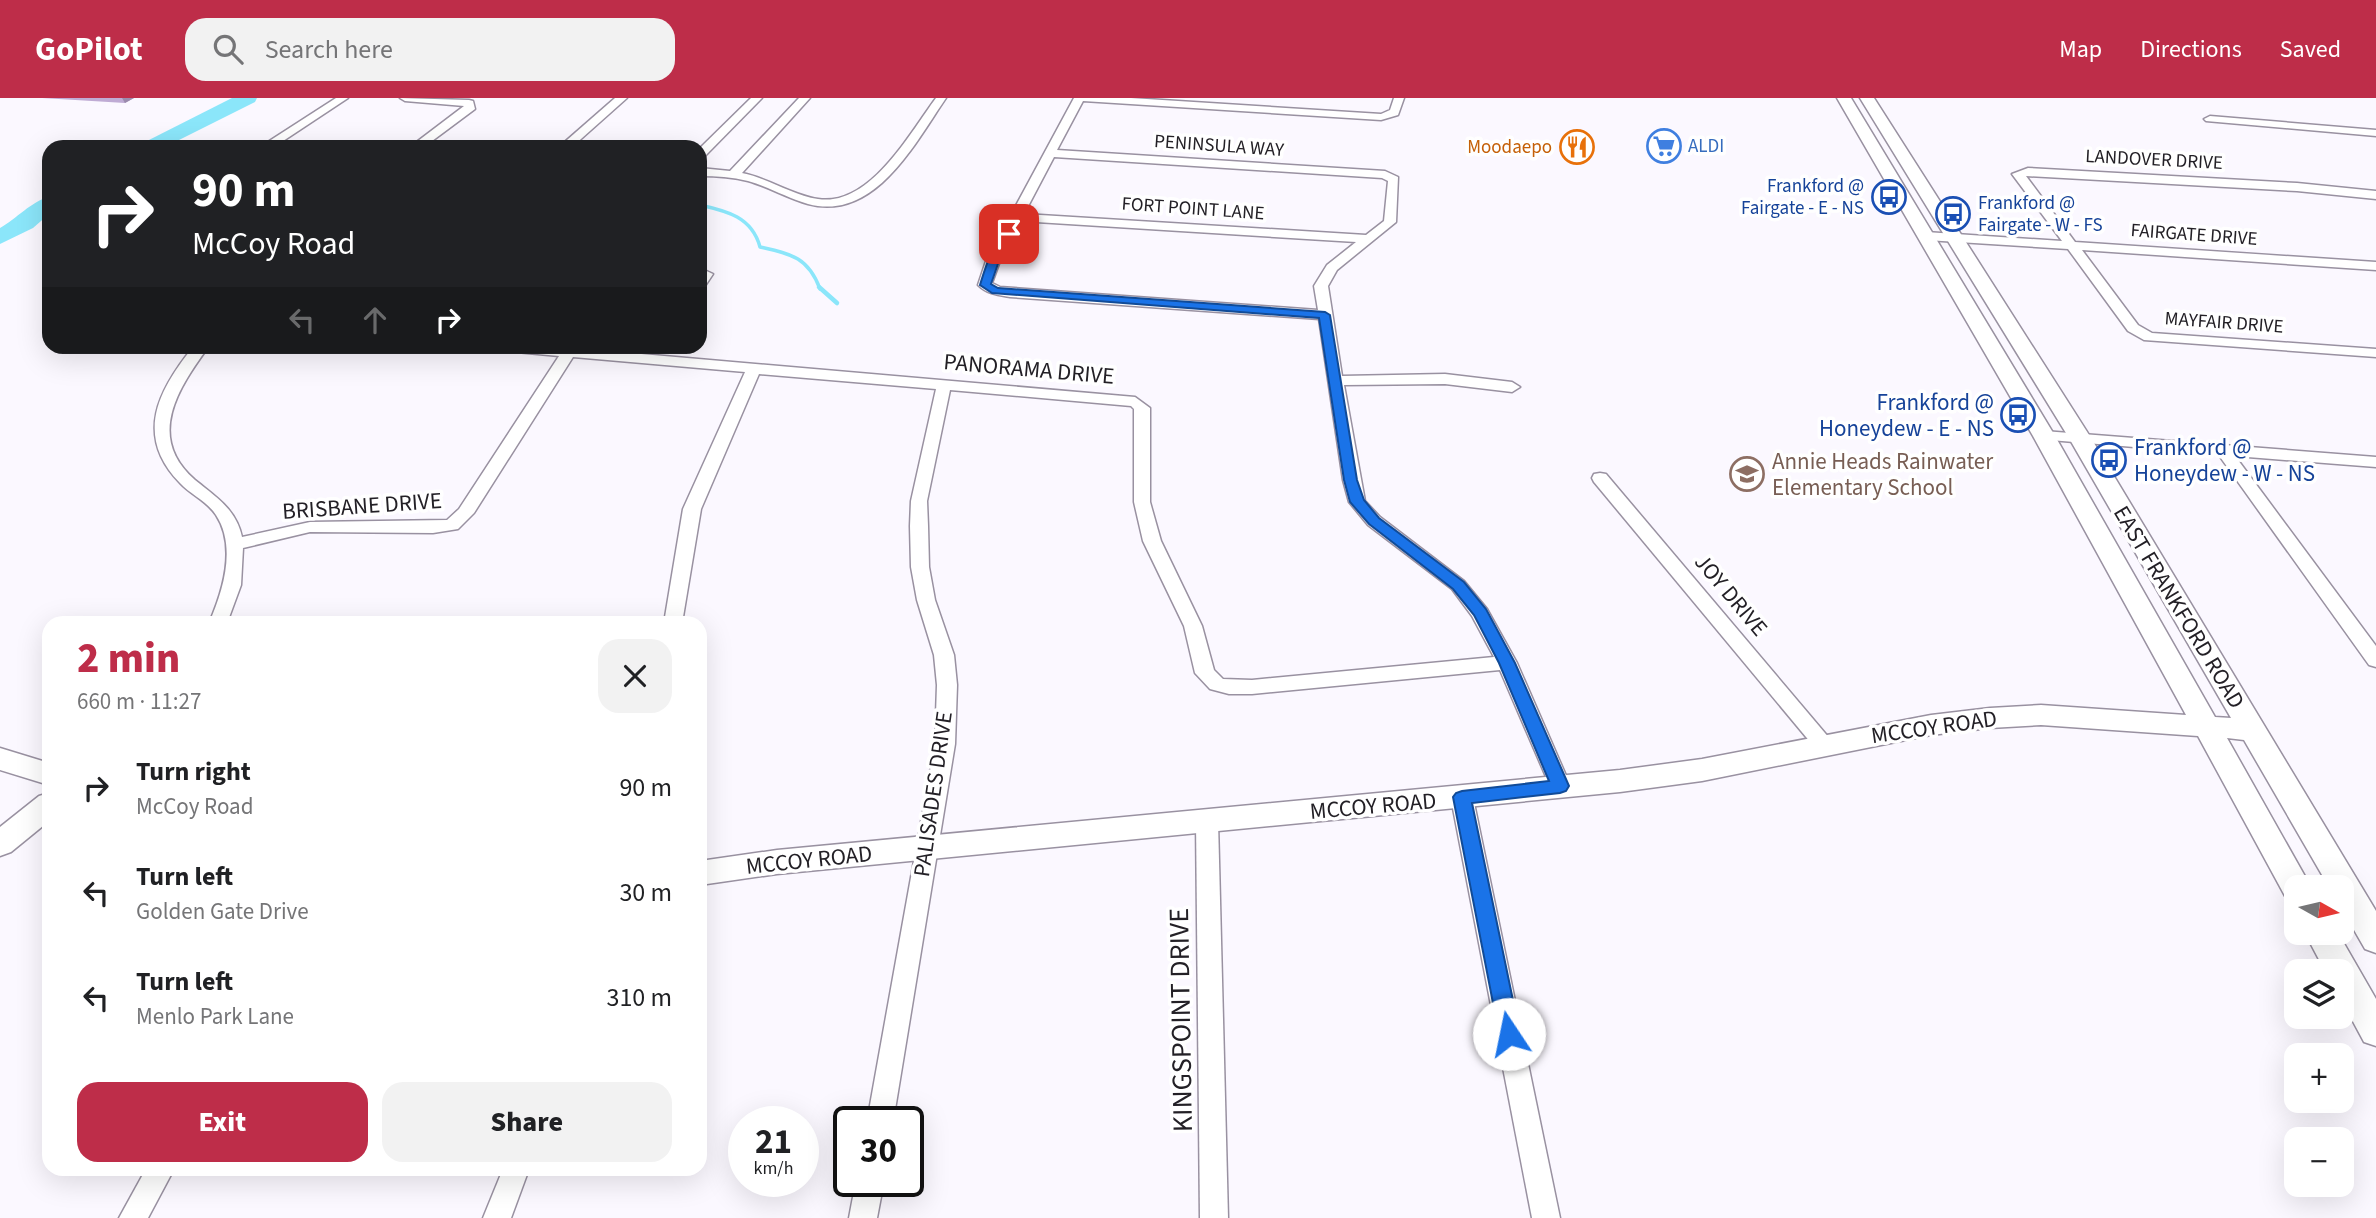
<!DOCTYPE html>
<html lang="en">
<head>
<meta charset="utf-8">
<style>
  :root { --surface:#fff; --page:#f2f2f2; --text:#202124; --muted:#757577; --accent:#be2d49 }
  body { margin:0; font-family:"Source Sans 3",sans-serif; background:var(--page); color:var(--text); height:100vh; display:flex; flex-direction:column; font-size:26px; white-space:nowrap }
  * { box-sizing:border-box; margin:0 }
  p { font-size:23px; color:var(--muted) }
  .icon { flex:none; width:38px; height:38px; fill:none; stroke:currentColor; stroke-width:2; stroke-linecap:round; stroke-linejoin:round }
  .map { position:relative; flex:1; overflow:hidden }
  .panel { position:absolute; left:42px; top:518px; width:665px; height:560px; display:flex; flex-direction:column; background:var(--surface); border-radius:21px; box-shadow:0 7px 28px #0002 }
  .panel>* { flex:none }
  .banner { position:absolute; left:42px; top:42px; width:665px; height:214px; border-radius:21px; box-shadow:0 7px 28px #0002; background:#202124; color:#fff; overflow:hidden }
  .needle { width:46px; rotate:98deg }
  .controls { position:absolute; left:2284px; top:777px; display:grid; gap:14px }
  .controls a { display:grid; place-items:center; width:70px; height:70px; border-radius:14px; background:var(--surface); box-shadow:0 7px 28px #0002; font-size:35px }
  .speed { position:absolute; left:728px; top:1008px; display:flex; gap:14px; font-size:35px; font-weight:700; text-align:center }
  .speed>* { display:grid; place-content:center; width:91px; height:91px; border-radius:50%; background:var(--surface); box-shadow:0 7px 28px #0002; line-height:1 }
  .speed small { font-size:18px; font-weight:400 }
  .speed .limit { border:4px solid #111; border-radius:10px; background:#fff; color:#111 }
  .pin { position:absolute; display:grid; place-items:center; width:60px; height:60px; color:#fff; margin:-30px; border-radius:14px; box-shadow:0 4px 10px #0006 }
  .me { position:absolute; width:77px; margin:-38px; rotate:349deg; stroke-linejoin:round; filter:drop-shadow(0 0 5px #0008) }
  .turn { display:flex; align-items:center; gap:24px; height:147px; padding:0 35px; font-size:32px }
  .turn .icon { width:91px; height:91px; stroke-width:2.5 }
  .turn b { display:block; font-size:49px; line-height:60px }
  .lanes { display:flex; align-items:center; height:66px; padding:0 35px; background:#0003; justify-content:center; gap:35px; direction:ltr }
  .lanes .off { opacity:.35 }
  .round { display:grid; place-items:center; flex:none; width:74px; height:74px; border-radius:21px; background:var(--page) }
  .headline { display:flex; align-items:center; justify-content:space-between; height:119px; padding:0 35px }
  h1 { font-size:42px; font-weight:800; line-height:52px; color:var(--accent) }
  .action { display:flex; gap:14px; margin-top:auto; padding:14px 35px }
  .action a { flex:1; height:80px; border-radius:21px; background:var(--accent); color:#fff; font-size:28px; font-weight:800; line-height:80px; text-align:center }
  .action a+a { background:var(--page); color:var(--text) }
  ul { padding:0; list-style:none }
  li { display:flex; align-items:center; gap:21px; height:105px; padding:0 35px }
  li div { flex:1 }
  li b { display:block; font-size:26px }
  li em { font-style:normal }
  header { display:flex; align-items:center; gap:42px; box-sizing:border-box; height:98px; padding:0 35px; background:var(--accent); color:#fff }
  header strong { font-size:33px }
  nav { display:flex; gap:38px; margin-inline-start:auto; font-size:24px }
  .search { width:490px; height:63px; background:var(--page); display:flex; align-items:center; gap:18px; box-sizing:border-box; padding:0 24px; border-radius:21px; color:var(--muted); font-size:26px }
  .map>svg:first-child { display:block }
</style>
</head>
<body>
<header>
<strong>GoPilot</strong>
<div class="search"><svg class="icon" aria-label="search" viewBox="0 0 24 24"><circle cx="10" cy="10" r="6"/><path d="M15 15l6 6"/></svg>Search here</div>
<nav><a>Map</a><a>Directions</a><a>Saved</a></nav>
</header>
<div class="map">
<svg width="2376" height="1120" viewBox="0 0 2376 1120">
  <rect width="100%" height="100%" fill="#fbf8ff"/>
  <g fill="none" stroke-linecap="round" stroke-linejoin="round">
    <path stroke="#8be6fa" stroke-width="3.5" d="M700,107c27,6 52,12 60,42 31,7 48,10 60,42"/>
    <path stroke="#8be6fa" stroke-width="4.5" d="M819,189l18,16"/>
    <g fill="#8be6fa" fill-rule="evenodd">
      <path d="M232,0h25l-2,4 -90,45h-25l3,-4z"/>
      <path d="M49,99v17l-16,14 -33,16v-16c16,-9 32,-27 49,-31z"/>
    </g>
    <g stroke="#9991a1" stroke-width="3">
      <g id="street">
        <path d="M336,0h12l-74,49h-14z"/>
        <path d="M400,0l69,2 4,1 2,8 -51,38h-14l54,-41 -59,-5z"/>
        <path d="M615,0h12l-55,49h-13z"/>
        <path d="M751,0h11l-58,59 -4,2v-11z"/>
        <path d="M799,0h11l-68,75c26,5 50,22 76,26 52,8 92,-66 118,-101h10c-31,45 -71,124 -138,106 -21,-6 -39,-17 -60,-23 -16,-4 -32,-5 -48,-5v-8l30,3z"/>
        <path d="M1074,0h57l250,16 9,-4 4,-12h10l-6,17 -17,5 -298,-19 -26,49 328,21 13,6 -2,45 -59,48 -9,16 14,90 103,-2 67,8 8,5 -8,5 -67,-8 -101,1 21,116 15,16 84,64 23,28 30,54 54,124 -4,6 -7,2 -7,-2 -53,-123 -248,24h-23l-19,-5 -15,-16 -11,-47 -41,-85 -9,-39v-93l-3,-3 -181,-16 -23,111 1,25 1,41 6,33 19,55 3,30 -2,59 -62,378h-26l68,-378 2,-59 -3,-30 -17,-55 -6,-33 -1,-41 1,-25 25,-112 -177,-15 -58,135 -19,114h-18l19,-114 62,-137 -172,-15 -99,156 -16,16 -25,4 -123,-1 -67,16 -2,37 -14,38h-18c14,-32 28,-76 7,-108 -9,-14 -25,-20 -36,-32 -46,-47 -22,-93 14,-137h15c-30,41 -64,91 -14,134 21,17 41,29 47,57l68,-15 137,-2 12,-11 100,-153 -65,-6 -7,-4h63l585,51 15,11v94l11,39 41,85 12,44 9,9 29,1 242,-23 -22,-41 -20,-27 -84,-64 -19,-23 -6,-22 -24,-161 -309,-22c-12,-2 -23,-3 -32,-12l8,-24zM1054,59l328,21 6,3 -4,40 -18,14 -342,-21zM1020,123l336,21 -29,23 -13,21 4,24 -318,-23 -8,-4 8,-22z"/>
        <path d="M2210,18l166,14v6l-170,-15 -2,-2z"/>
        <path d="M2028,70l269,15 79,8v8l-79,-8 -271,-15 49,66 301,20v8l-294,-20 56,75 14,8 224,16v8l-232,-17 -16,-9 -60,-82 -142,-9 -6,-4 6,-4 136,9 -50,-67z"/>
        <path d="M700,170l13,6 -8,12 -5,1z"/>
        <path d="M2044,333l332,26v10l-141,-11 141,190v21l-7,-2 -151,-211 -180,-15 -2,-3 2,-3z"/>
        <path d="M1600,375l6,1 224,265 3,5 -3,5 -7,3 -7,-3 -222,-267 -2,-4 2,-4z"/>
        <path d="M1462,692l8,2 3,6 87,420h-28l-81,-420 3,-6z"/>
        <path d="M1207,715l8,2 3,6 10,397h-28l-4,-397 3,-6z"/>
        <path d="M146,1071h28l-26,49h-29z"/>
        <path d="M503,1071h26l-18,49h-28z"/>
        <path d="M856,1083h28l-7,37h-28z"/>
      </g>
    </g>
    <g stroke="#9991a1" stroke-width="3">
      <g id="secondary">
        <path d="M1837,0h14l204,338 160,281 16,1 -162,-280 -209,-340h14l217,340 285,473v42l-11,-4 -23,-40v-22h-13l-85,-147 -17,-2 84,149h-15v13l-11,-4 -87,-160 -157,-11 -51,3 -59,7 -229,46 -82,11 -843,82 -77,11v-24l77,-11 843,-80 82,-11 229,-44 59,-7 51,-3 145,10 -153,-279z"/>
        <path d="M0,650l49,15v22l-49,-15z"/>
        <path d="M49,695v28l-38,31 -11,4v-29l39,-31z"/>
        <path d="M2305,835h33l38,66v47l-12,-4 -22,-41v-30h-17z"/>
      </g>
    </g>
    <use href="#street" fill="#fff" fill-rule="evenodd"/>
    <use href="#secondary" fill="#fff" fill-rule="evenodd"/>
  </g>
  <path fill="#bfabd4" d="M42,0h92l-9,5z"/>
  <path fill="#9b8bac" d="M122,0h12l-9,5z"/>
  <path fill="#1a73e8" stroke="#114b97" stroke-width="2" d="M1009,133l5,3 -15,27 -8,23 7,4 327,24 5,3 27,165 7,20 15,18 85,64 22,27 29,54 54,123 -3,5 -6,2 -88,10 48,231 -4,7 -7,2 -7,-2 -3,-7 -46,-237 3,-4 6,-2 87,-10 -50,-118 -25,-48 -21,-26 -84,-65 -19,-22 -6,-22 -25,-162 -327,-25 -12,-8c5,-16 13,-46 29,-54z"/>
  <defs>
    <g id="supermarket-ring" transform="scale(1.75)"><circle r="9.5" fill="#fff" stroke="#3f7fe0" stroke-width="1.5"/><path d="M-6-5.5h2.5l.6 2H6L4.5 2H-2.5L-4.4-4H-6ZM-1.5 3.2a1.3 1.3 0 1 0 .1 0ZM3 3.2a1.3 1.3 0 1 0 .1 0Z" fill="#3f7fe0"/></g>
    <g id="restaurant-ring" transform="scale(1.75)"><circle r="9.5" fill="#fff" stroke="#e8710a" stroke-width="1.5"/><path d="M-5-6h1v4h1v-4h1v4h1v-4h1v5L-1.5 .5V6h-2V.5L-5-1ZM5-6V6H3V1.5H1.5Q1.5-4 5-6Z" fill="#e8710a"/></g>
    <g id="bus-ring" transform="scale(1.75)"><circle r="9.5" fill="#fff" stroke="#1a4fb4" stroke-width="1.5"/><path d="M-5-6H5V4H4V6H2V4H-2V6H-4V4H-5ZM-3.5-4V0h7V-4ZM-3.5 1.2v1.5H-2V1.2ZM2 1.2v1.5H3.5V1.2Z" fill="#1a4fb4"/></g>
    <g id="school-ring" transform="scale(1.75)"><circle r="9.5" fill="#fff" stroke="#8d6e63" stroke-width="1.5"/><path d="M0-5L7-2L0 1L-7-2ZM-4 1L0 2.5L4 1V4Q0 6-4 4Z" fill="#8d6e63"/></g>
  </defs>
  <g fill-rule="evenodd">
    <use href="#supermarket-ring" x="1664" y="48"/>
    <use href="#restaurant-ring" x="1577" y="49"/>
    <use href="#bus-ring" x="1889" y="99"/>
    <use href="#bus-ring" x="1953" y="116"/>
    <use href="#bus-ring" x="2018" y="317"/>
    <use href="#bus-ring" x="2109" y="362"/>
    <use href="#school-ring" x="1747" y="376"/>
  </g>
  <g text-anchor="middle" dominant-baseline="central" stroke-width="7" stroke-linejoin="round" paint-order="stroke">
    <g font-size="19" fill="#232026" stroke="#fff">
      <text transform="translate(1219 48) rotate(4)">PENINSULA WAY</text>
      <text transform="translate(2154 62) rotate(3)">LANDOVER DRIVE</text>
      <text transform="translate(1193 111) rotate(4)">FORT POINT LANE</text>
      <text transform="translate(2194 137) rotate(4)">FAIRGATE DRIVE</text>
      <text transform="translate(2224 225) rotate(4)">MAYFAIR DRIVE</text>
    </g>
    <g font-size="19" fill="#366cbe" stroke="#fff" text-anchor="start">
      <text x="1688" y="48">ALDI</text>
    </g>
    <g font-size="19" fill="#c56008" stroke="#fff" text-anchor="end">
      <text x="1552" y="49">Moodaepo</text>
    </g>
    <g font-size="19" fill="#164399" stroke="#fff" text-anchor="end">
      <text x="1864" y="88">Frankford @<tspan x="1864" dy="22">Fairgate - E - NS</tspan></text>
      <text x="1978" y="105" text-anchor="start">Frankford @<tspan x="1978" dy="22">Fairgate - W - FS</tspan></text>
    </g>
    <g font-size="23" fill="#232026" stroke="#fff">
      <text transform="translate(1029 271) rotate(5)">PANORAMA DRIVE</text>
      <text transform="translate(362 408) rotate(-4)">BRISBANE DRIVE</text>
      <text transform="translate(1731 497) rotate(50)">JOY DRIVE</text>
      <text transform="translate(2179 509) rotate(59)">EAST FRANKFORD ROAD</text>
      <text transform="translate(1934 629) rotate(-8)">MCCOY ROAD</text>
      <text transform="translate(933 696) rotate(-82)">PALISADES DRIVE</text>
      <text transform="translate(1373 708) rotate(-5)">MCCOY ROAD</text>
      <text transform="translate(809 762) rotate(-6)">MCCOY ROAD</text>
    </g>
    <g font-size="23" fill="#164399" stroke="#fff" text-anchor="end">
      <text x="1994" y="304">Frankford @<tspan x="1994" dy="26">Honeydew - E - NS</tspan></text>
      <text x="2134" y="349" text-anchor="start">Frankford @<tspan x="2134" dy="26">Honeydew - W - NS</tspan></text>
    </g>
    <g font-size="23" fill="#785e54" stroke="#fff" text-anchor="start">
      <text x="1772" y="363">Annie Heads Rainwater<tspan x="1772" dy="26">Elementary School</tspan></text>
    </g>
    <g font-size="28" fill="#232026" stroke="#fff">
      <text transform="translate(1181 922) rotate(-91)">KINGSPOINT DRIVE</text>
    </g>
  </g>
</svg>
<div class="controls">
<a><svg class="needle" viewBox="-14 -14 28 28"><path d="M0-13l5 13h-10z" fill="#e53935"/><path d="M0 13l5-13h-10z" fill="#757577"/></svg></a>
<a><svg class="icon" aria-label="layers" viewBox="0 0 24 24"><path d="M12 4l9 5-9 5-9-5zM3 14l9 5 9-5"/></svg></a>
<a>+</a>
<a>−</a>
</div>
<div class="speed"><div>21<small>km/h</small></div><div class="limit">30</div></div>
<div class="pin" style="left:1009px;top:136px;background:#d93025"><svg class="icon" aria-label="arrive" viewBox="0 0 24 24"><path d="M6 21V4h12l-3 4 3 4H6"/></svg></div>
<svg class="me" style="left:1509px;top:936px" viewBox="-20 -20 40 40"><circle r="19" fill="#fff"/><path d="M0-13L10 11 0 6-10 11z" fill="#1a73e8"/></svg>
<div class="banner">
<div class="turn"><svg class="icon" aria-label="right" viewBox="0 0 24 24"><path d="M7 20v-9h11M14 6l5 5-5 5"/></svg><div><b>90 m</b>McCoy Road</div></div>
<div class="lanes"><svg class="icon off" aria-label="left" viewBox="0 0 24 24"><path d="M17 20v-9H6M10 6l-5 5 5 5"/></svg><svg class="icon off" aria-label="ahead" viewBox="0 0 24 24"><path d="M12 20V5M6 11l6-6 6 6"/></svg><svg class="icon" aria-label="right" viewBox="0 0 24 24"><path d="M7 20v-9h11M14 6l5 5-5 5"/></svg></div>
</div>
<section class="panel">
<div class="headline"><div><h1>2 min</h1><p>660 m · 11:27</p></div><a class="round"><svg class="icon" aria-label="close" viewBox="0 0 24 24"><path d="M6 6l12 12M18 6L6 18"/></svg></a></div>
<ul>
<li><svg class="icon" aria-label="right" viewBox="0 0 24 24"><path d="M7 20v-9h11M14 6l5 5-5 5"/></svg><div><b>Turn right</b><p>McCoy Road</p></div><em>90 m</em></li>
<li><svg class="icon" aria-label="left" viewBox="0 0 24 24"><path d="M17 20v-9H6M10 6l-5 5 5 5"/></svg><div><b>Turn left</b><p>Golden Gate Drive</p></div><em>30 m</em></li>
<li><svg class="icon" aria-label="left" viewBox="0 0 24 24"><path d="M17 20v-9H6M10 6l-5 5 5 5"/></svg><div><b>Turn left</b><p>Menlo Park Lane</p></div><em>310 m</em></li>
</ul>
<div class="action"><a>Exit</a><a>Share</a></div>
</section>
</div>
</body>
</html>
